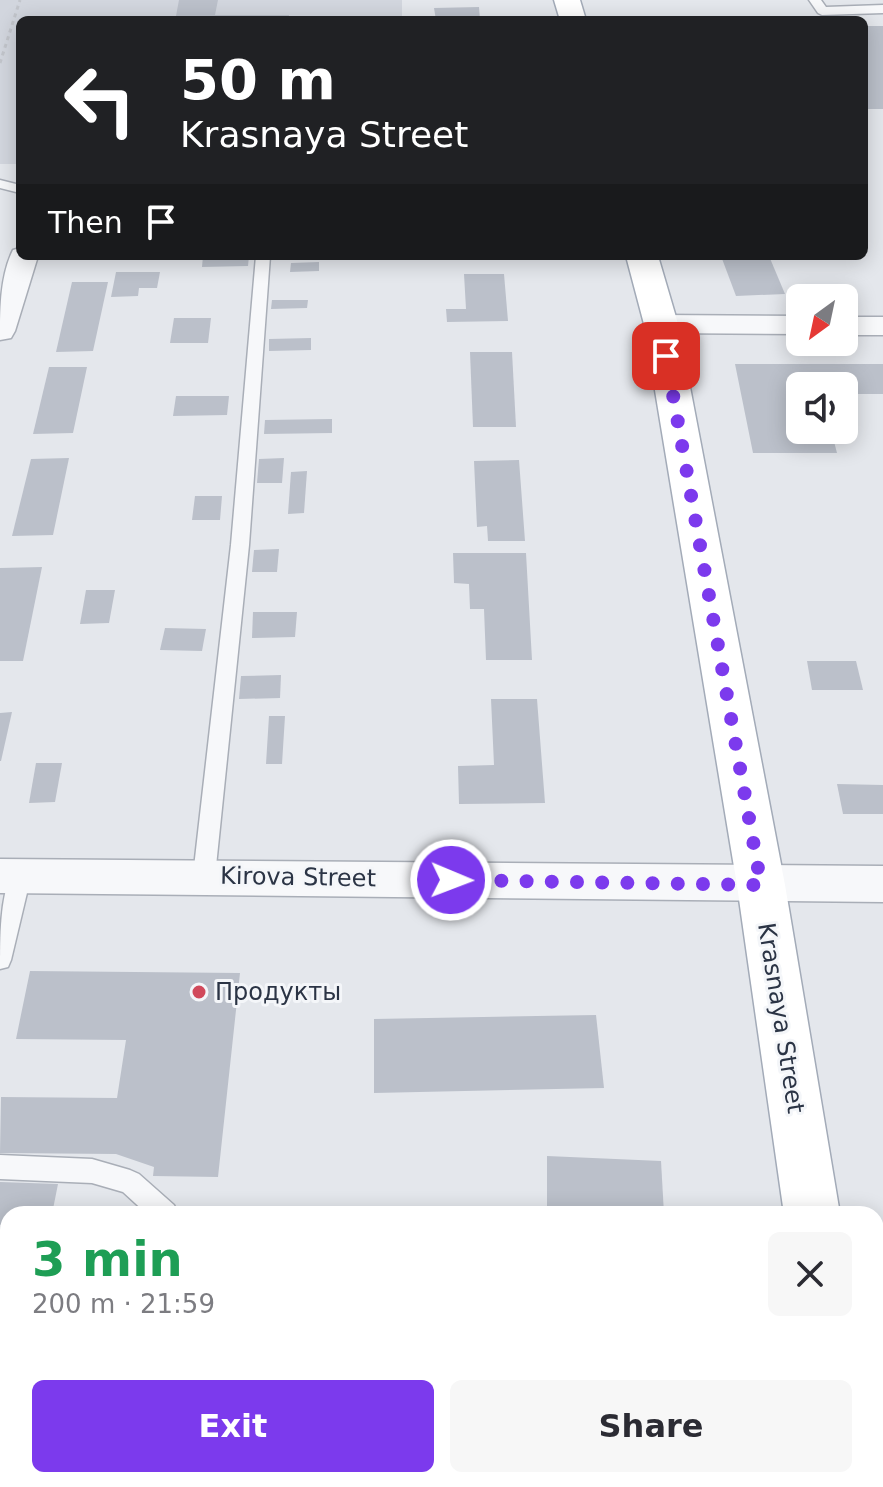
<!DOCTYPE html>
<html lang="en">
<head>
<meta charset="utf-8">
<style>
  :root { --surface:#fff; --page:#f7f7f7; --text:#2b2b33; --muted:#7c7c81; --accent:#7c3aed }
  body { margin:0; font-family:"DejaVu Sans",sans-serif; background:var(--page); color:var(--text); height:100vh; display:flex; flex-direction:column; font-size:30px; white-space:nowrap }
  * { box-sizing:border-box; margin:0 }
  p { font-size:26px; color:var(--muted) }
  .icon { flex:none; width:44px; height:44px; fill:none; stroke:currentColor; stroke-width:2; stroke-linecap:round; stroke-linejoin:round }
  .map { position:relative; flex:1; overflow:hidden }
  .panel { position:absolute; left:0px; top:1206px; width:884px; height:282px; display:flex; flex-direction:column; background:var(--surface); border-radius:24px 24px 0 0; box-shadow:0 4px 20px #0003 }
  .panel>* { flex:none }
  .top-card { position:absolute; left:16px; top:16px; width:852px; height:244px; border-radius:12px; box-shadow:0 4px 20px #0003; background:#202124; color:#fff; overflow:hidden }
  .needle { width:52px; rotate:213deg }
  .buttons { position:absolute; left:786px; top:284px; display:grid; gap:16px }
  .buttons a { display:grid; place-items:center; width:72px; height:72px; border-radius:12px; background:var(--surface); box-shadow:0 4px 20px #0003; font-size:40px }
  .pin { position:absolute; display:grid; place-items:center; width:68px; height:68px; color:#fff; margin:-34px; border-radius:16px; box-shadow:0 4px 12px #0006 }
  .me { position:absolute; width:88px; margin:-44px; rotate:91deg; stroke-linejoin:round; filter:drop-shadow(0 0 6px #0008) }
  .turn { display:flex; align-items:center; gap:28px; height:168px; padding:0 32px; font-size:36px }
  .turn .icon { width:104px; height:104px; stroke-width:2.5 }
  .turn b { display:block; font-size:56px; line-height:68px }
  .then { display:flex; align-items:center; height:76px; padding:0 32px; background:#0003; gap:16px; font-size:30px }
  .round { display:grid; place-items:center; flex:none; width:84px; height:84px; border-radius:12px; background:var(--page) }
  .headline { display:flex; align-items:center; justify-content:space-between; height:136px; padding:0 32px }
  h1 { font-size:48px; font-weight:700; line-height:60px; color:#1e9e55 }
  .action { display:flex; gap:16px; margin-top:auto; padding:16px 32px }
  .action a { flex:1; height:92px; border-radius:12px; background:var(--accent); color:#fff; font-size:32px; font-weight:700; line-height:92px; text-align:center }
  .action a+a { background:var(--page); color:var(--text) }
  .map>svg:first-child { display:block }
</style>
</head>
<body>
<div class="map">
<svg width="883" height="1487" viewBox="0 0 883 1487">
  <rect width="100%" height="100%" fill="#e4e7ec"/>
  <path fill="#d2d6de" d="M0,0h402v20h-382v144h-20z"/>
  <g fill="#bbc0ca">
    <path d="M179,0h39l-3,15h74l-1,5h-191l1,-4h78z"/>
    <path d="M479,7l1,13h-44l-2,-12z"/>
    <rect x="864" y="26" width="19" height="83"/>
    <path d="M80,256h45l-1,4h-45z"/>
    <path d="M203,256h46l-1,10 -46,1z"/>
    <path d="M721,256h48l16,38 -49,2z"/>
    <path d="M319,262v9l-29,1 1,-9z"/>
    <path d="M116,272h44l-3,16h-18l-1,8 -27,1z"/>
    <path d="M464,274h40l4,47 -61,1 -1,-13h20z"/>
    <path d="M72,282h36l-15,69 -37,1z"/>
    <path d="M272,300h36l-1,8 -36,1z"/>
    <path d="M174,318h37l-3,25h-38z"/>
    <path d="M311,338v12l-42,1v-12z"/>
    <path d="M470,352h42l4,75h-43z"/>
    <path d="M735,364h148v30h-39v-8h-44v44h31l6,23h-84z"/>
    <path d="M49,367h38l-14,66 -40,1z"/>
    <path d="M176,396h53l-2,19 -54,1z"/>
    <path d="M332,419v14l-68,1 1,-14z"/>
    <path d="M69,458l-16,77 -41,1 19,-77z"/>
    <path d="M284,458l-2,25h-25l2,-24z"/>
    <path d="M519,460l6,81h-37l-1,-15 -10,1 -3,-66z"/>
    <path d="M307,471l-3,42 -16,1 3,-42z"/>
    <path d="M195,496h27l-2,24h-28z"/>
    <path d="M279,549l-2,23h-25l2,-22z"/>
    <path d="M453,553h73l6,107h-46l-2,-51h-14l-1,-25 -15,-1z"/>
    <path d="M42,567l-19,94h-23v-93z"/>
    <path d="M86,590h29l-6,33 -29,1z"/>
    <path d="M253,612h44l-2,25 -43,1z"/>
    <path d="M165,628l41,1 -4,22 -42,-1z"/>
    <path d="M807,661h49l7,29h-51z"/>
    <path d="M281,675l-1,23 -41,1 2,-23z"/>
    <path d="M491,699h46l8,104 -86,1 -1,-38 36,-1z"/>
    <path d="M12,712l-11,49h-1v-48z"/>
    <path d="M269,716h16l-3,48h-16z"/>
    <path d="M36,763h26l-7,39 -26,1z"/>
    <path d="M837,784l46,1v29h-40z"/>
    <path d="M30,971l210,2 -22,204 -65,-1 1,-9 -38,-13 -116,-1 1,-56 116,1 9,-58 -110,-1z"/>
    <path d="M596,1015l8,73 -230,5v-74z"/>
    <path d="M547,1156l114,5 3,53 -117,-4z"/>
    <path d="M0,1182l58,2 -6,30h-44v11h-8z"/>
    <rect x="0" y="1404" width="8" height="63"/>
  </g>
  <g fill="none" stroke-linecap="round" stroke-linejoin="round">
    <g stroke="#a9aeb7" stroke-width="3">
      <g id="lane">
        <path d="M809,0h12l5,7 57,-2v8l-61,2 -4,-2z"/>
        <path d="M0,180l20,5v8l-20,-5z"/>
        <path d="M256,256h14l-21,289 -34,331 -3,6 -8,3 -8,-3 -3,-6 38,-331z"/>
        <path d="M20,867l8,3 3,6 -20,84 -3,7 -8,2c0,-33 0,-69 12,-99z"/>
        <path d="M0,1155l92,4 38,11 9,4 35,31 4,9h-31l-24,-22 -31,-9 -92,-4z"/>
      </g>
    </g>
    <g stroke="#a9aeb7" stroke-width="3">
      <g id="street">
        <path d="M20,248v8h18l-23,75 -4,7 -11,2c0,-30 0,-64 13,-90z"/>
        <path d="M661,315l139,1v18l-139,-1 -11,-3 -4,-6 4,-6z"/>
        <rect x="844" y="317" width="39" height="18"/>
        <path d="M0,859l883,7v36l-883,-9z"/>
        <path d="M147,1480h56l-1,7h-56z"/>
      </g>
    </g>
    <g stroke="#a3abb8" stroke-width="3">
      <g id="primary">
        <path d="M554,0h26l6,20h-26z"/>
        <path d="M626,256h32l20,68 107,561 55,329h-56l-47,-329 -93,-561z"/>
        <path d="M876,1460l7,17v10h-60l-1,-7h54z"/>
      </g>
    </g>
    <path stroke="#c2c5cb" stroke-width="3" stroke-dasharray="4 4" stroke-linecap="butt" d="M0,63l20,-63"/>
    <use href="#lane" fill="#f7f8fa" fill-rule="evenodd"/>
    <use href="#street" fill="#f7f8fa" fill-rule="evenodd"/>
    <use href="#primary" fill="#fff" fill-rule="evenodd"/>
  </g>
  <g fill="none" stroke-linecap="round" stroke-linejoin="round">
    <path stroke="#7c3aed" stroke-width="14" stroke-dasharray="0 25.2" d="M451,880l310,5 -95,-529"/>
  </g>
  <circle fill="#d1495b" stroke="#f4f6f9" stroke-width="3" cx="199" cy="992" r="8"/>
  <g text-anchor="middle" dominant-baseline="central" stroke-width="6" stroke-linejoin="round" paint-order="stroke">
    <g font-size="24" fill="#2b3445" stroke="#f4f6f9">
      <text transform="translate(298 877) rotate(1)">Kirova Street</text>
      <text transform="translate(781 1018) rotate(81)">Krasnaya Street</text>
    </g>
    <g font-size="24" fill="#2b3445" stroke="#f4f6f9" text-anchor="start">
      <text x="215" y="992">Продукты</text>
    </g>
  </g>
</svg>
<div class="buttons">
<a><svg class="needle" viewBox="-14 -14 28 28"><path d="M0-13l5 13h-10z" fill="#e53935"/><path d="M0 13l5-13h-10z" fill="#7c7c81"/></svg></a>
<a><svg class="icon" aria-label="sound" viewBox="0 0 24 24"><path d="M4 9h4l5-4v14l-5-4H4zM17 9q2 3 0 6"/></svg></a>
</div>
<div class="pin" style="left:666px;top:356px;background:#d93025"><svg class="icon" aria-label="arrive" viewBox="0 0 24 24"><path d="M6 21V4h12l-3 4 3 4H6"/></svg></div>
<svg class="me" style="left:451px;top:880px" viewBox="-20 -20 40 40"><circle r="17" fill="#7c3aed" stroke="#fff" stroke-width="3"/><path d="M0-11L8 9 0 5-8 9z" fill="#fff"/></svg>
<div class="top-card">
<div class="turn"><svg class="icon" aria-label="left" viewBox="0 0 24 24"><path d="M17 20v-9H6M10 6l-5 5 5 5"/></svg><div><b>50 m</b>Krasnaya Street</div></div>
<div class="then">Then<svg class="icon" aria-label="arrive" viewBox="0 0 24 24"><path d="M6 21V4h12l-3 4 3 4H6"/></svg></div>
</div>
<section class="panel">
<div class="headline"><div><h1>3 min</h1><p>200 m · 21:59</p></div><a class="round"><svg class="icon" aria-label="close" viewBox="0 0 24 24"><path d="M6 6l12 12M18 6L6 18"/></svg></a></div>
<div class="action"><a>Exit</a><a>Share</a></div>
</section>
</div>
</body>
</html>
